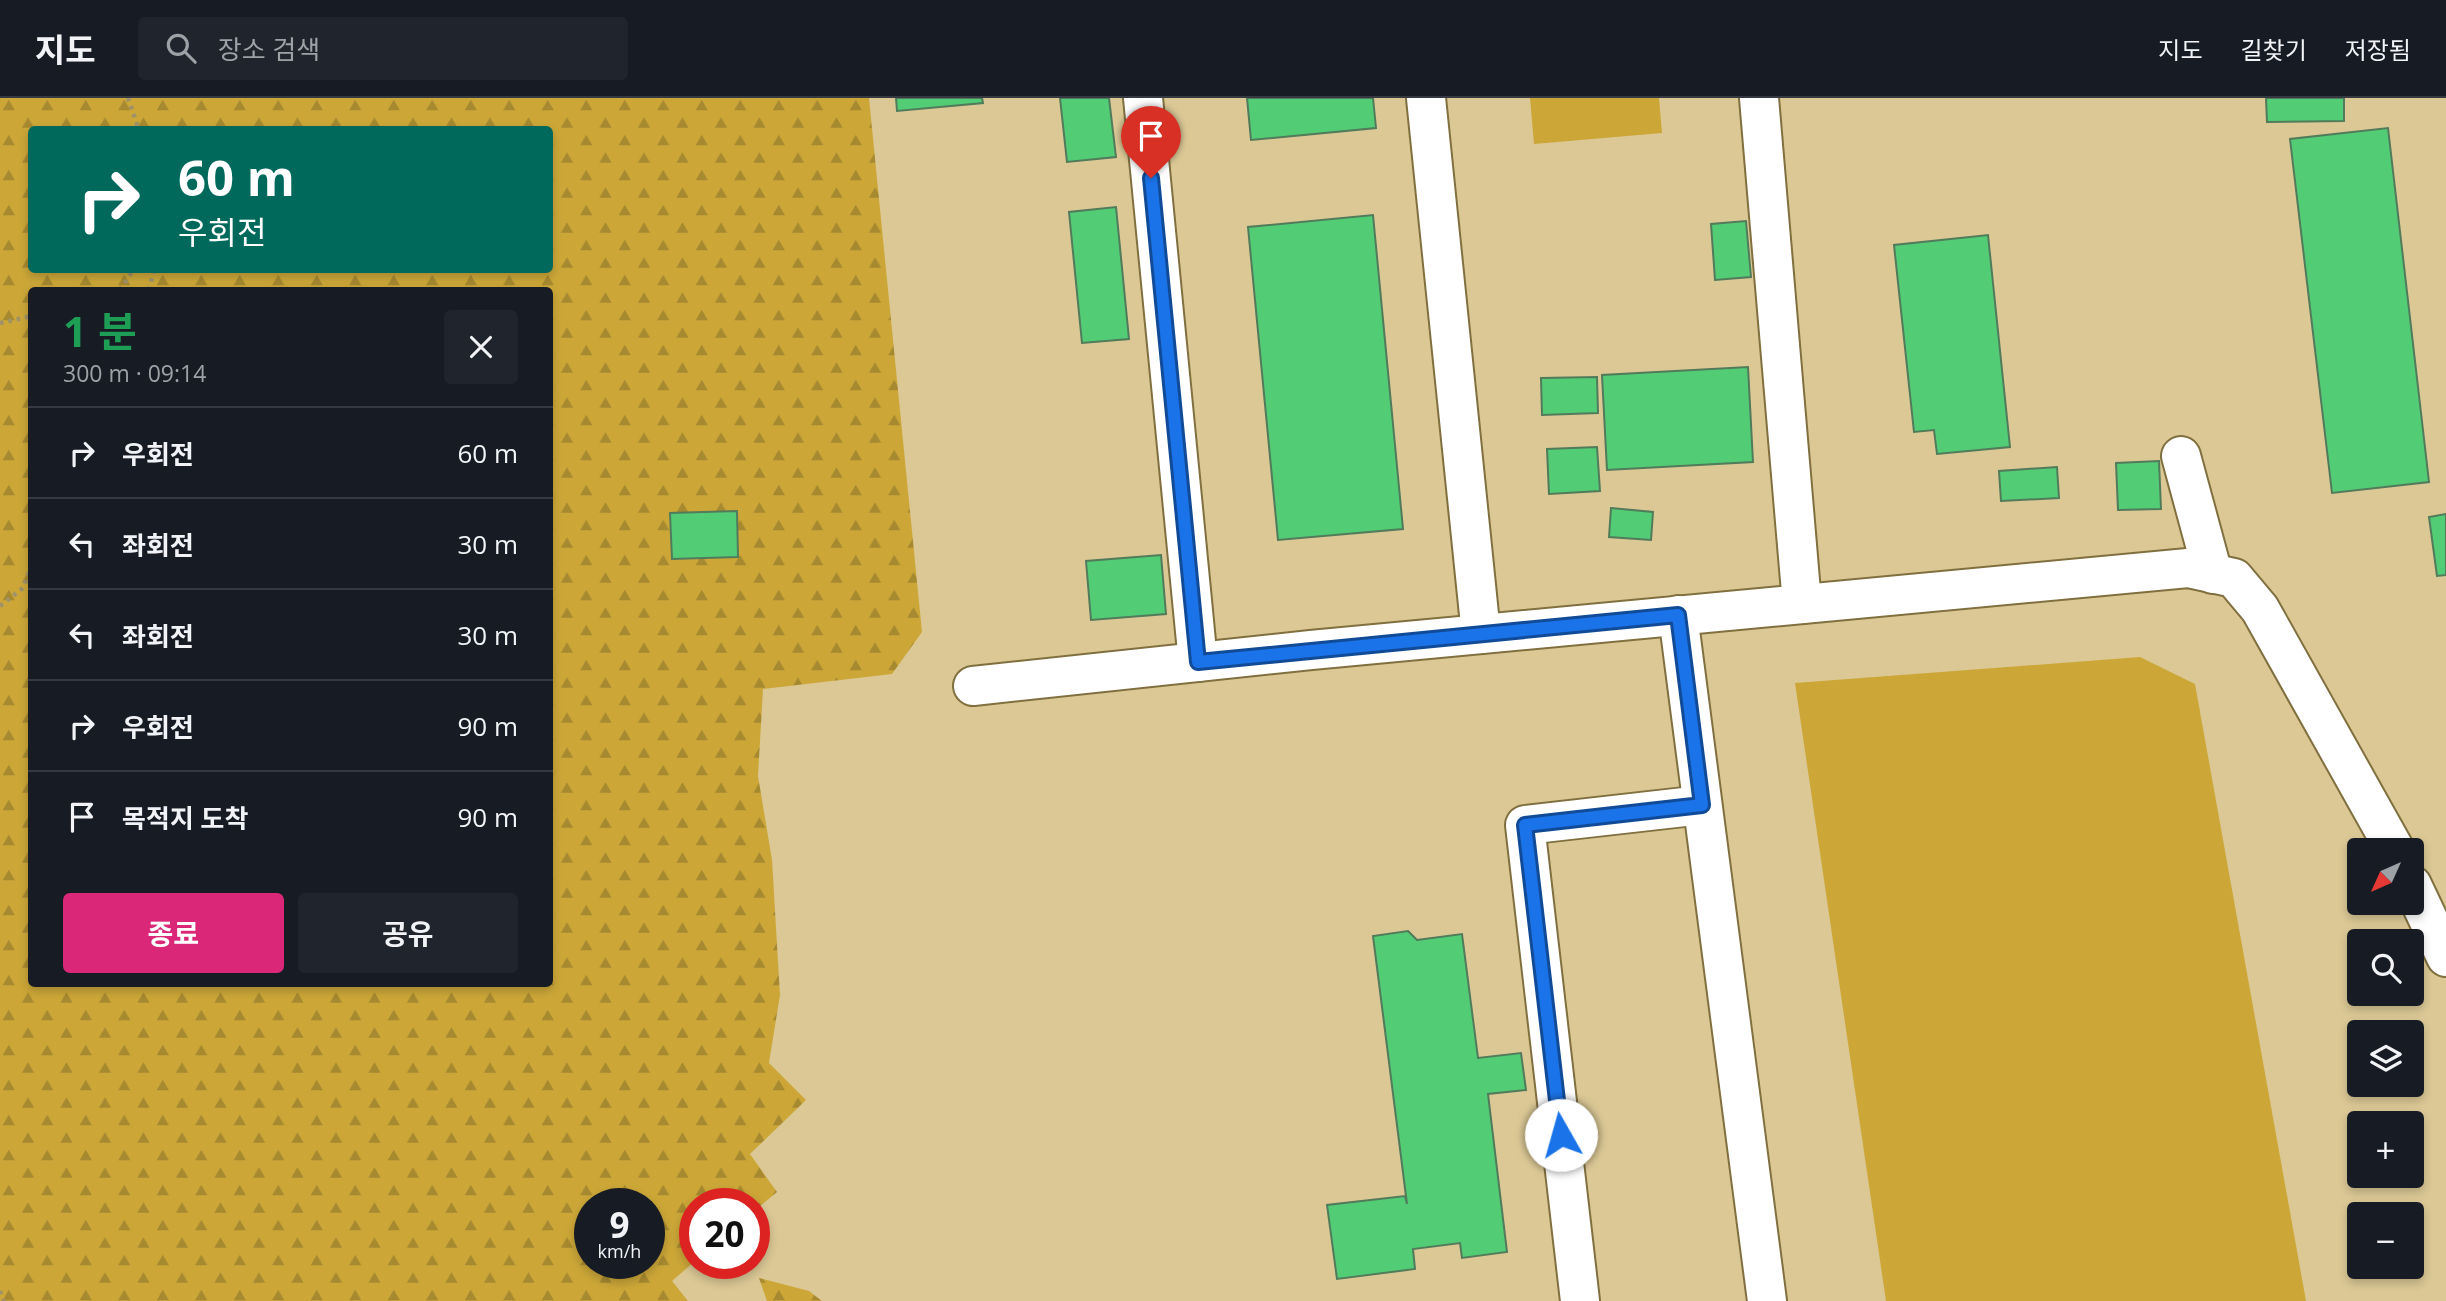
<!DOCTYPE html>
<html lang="ko">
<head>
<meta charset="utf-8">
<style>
  :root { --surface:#171b24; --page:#20242c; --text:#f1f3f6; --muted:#9ea1a6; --line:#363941; --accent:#db2777 }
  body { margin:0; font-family:"Open Sans","Noto Sans KR",sans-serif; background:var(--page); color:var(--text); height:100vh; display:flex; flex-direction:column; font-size:26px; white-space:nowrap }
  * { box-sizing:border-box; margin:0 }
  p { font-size:23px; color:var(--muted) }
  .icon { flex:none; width:38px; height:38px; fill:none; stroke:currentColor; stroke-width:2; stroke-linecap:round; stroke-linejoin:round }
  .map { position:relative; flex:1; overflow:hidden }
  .side { position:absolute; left:28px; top:189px; width:525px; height:700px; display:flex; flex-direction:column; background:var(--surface); border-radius:7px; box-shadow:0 4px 10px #0003 }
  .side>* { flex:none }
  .top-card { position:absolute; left:28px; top:28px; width:525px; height:147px; border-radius:7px; box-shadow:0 4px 10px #0003; background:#00695c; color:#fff; overflow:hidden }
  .needle { width:46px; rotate:225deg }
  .fabs { position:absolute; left:2347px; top:740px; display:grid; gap:14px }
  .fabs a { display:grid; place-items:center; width:77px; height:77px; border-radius:7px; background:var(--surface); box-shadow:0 4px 10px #0003; font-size:35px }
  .speed { position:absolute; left:574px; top:1090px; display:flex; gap:14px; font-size:35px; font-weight:700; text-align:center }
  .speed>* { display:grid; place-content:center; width:91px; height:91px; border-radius:50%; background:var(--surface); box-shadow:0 4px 10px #0003; line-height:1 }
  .speed small { font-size:18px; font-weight:400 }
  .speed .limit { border:10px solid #d22; background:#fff; color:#111 }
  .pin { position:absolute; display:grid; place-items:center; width:60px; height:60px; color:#fff; margin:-72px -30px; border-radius:50% 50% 50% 0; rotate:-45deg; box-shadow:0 0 7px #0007 }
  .pin .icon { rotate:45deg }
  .me { position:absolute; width:77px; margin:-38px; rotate:353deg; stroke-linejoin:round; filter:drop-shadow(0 0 5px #0008) }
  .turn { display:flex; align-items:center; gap:24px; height:147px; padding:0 35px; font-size:32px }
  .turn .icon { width:91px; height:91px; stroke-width:2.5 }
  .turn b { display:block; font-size:49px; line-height:60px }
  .round { display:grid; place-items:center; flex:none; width:74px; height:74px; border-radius:7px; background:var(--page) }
  .head { display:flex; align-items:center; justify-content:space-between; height:119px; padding:0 35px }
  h1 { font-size:42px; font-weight:700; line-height:52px; color:#1e9e55 }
  .cta { display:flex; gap:14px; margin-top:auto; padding:14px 35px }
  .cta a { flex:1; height:80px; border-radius:7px; background:var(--accent); color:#fff; font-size:28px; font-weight:700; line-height:80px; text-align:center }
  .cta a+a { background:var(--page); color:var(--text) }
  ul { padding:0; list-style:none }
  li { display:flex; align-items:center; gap:21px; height:91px; padding:0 35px; border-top:2px solid var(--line) }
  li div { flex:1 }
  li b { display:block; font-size:26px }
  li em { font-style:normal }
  header { display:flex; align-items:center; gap:42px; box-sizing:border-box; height:98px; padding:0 35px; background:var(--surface); border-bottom:2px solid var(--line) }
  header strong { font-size:33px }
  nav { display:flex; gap:38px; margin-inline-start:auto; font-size:24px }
  .search { width:490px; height:63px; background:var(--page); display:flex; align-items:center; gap:18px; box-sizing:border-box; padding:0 24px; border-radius:7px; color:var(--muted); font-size:26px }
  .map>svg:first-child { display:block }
</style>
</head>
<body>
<header>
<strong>지도</strong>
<div class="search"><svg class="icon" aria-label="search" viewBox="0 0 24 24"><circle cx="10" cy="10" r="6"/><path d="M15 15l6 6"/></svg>장소 검색</div>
<nav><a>지도</a><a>길찾기</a><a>저장됨</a></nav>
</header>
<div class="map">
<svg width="2446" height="1203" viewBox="0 0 2446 1203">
  <defs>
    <pattern id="forest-firs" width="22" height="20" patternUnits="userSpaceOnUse" patternTransform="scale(1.75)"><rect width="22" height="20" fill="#cca738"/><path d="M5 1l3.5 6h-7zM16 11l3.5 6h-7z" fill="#a7892f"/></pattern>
  </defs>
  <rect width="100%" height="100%" fill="#dbc895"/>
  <g fill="url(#forest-firs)" fill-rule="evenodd">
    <path d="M0,0h869l53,534 -30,42 -129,15 -5,87 14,84 8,135 -11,68 37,37 -56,54 27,38 -23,19v-7h-59v57l-23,20 16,20h-688zM32,32h518v140h-518zM32,192h518v694h-518zM590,1106h59v60h-59z"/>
    <path d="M759,1180l50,13 13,10h-55z"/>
  </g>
  <g fill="#cca738">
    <path d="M1530,0h129l3,35 -128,11z"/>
    <path d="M2140,559l55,27 111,617h-420l-91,-618z"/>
  </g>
  <g fill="#52cd76" stroke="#517b5a" stroke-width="2">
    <path d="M896,0h86l1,5 -86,8z"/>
    <path d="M1060,0h49l7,59 -49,5z"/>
    <path d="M1247,0h126l3,30 -125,12z"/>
    <path d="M2266,0h78v23l-77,1z"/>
    <path d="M2388,30l41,354 -97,11 -42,-354z"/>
    <path d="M1116,109l13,132 -47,4 -13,-131z"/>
    <path d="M1373,117l30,314 -125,11 -30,-313z"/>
    <path d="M1746,123l5,56 -36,3 -4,-56z"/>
    <path d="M1988,137l22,212 -73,7 -3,-24 -20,2 -20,-187z"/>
    <path d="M1748,269l5,95 -146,8 -5,-95z"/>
    <path d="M1597,279l1,36 -56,2 -1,-37z"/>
    <path d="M1597,349l3,44 -51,3 -2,-45z"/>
    <path d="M2159,363l2,48 -43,1 -2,-47z"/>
    <path d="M2057,369l2,31 -58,3 -2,-30z"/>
    <path d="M1611,410l42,4 -2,28 -42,-3z"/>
    <path d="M737,413l1,46 -66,2 -2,-46z"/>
    <path d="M2446,416v61l-9,1 -8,-59z"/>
    <path d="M1161,457l5,59 -75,6 -5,-59z"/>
    <path d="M1408,833l9,9 45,-6 16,124 43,-5 5,37 -38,4 19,158 -45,6 -2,-15 -47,6 2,20 -78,10 -10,-74 78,-9 2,8 -34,-268z"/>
  </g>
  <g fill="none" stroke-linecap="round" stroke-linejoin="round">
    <g stroke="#81703f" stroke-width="42">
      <g id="minor">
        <path d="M1143,0l55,564"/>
        <path d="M1426,0l55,536"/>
        <path d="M1759,0l43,506"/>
        <path d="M2181,358l32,118"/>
        <path d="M1678,517l89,686"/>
        <path d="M973,588l338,-36 877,-82 46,10 26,31 135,241"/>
        <path d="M2412,787l34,72"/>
        <path d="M1580,1203l-55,-476 177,-20"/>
      </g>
    </g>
    <g stroke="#a09169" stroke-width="4.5" stroke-dasharray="3.5 5" stroke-linecap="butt">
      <path d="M128,0l11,32"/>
      <path d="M120,192l13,-20"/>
      <path d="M149,192l5,-20"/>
      <path d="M0,225l32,-7"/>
      <path d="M0,508l23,-18 9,-23"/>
      <path d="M0,1193l4,10"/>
    </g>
    <use href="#minor" stroke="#fff" stroke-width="38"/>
  </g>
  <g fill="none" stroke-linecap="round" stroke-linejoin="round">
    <g stroke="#114b97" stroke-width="18">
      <path id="route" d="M1151,80l47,484 480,-47 24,190 -177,20 36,310"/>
    </g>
    <use href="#route" stroke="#1a73e8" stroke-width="12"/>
  </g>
</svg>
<div class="fabs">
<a><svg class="needle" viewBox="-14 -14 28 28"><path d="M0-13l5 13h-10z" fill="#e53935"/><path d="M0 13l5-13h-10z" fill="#9ea1a6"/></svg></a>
<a><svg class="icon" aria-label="search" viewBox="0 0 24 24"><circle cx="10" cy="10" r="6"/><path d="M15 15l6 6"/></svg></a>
<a><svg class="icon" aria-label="layers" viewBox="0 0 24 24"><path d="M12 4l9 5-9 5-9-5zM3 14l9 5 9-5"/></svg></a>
<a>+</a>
<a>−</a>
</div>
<div class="speed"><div>9<small>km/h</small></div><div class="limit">20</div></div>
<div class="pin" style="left:1151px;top:80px;background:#d93025"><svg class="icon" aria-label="arrive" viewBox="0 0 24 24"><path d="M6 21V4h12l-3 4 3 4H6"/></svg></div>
<svg class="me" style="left:1561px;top:1037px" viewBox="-20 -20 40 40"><circle r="19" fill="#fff"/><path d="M0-13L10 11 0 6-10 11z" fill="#1a73e8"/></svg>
<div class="top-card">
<div class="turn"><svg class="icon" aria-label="right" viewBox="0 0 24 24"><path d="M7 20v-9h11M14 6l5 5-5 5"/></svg><div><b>60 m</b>우회전</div></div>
</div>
<section class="side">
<div class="head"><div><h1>1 분</h1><p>300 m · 09:14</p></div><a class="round"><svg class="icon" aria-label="close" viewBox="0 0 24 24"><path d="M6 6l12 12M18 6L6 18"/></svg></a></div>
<ul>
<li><svg class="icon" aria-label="right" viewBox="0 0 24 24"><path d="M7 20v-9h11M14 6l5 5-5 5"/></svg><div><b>우회전</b></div><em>60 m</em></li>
<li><svg class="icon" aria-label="left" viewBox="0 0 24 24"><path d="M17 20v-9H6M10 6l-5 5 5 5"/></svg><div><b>좌회전</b></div><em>30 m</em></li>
<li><svg class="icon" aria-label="left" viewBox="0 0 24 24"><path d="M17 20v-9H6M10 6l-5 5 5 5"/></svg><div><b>좌회전</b></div><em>30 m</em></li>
<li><svg class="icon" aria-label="right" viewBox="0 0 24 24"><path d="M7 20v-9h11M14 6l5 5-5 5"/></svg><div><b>우회전</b></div><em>90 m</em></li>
<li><svg class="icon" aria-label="arrive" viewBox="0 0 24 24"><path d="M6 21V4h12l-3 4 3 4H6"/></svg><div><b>목적지 도착</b></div><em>90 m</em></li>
</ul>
<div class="cta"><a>종료</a><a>공유</a></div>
</section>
</div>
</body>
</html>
